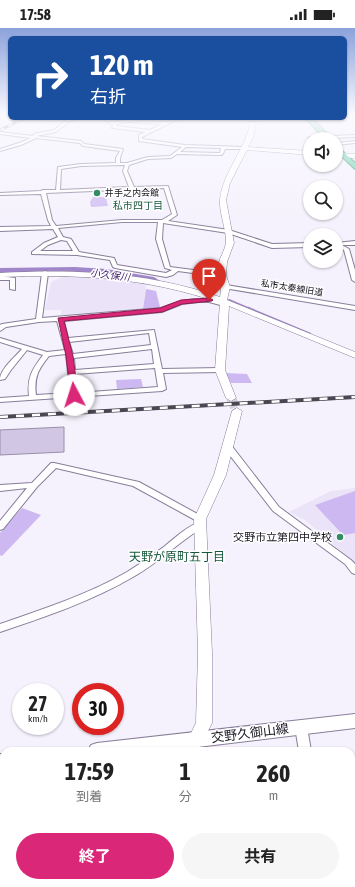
<!DOCTYPE html>
<html lang="ja">
<head>
<meta charset="utf-8">
<style>
  :root { --surface:#fff; --page:#f6f6f6; --text:#222; --muted:#767676; --accent:#db2777 }
  body { margin:0; font-family:"Asap Condensed","Noto Sans JP",sans-serif; background:var(--page); color:var(--text); height:100vh; display:flex; flex-direction:column; font-size:15px; white-space:nowrap }
  * { box-sizing:border-box; margin:0 }
  p { font-size:13px; color:var(--muted) }
  .icon { flex:none; width:22px; height:22px; fill:none; stroke:currentColor; stroke-width:2; stroke-linecap:round; stroke-linejoin:round }
  .map { position:relative; flex:1; overflow:hidden }
  .sheet { position:absolute; left:0px; top:719px; width:355px; height:140px; display:flex; flex-direction:column; background:var(--surface); border-radius:12px 12px 0 0; box-shadow:0 1px 3px #0004 }
  .sheet>* { flex:none }
  .guide { position:absolute; left:8px; top:8px; width:339px; height:84px; border-radius:6px; box-shadow:0 1px 3px #0004; background:#1a4fa0; color:#fff; overflow:hidden }
  .fabs { position:absolute; left:303px; top:104px; display:grid; gap:8px }
  .fabs a { display:grid; place-items:center; width:40px; height:40px; border-radius:50%; background:var(--surface); box-shadow:0 1px 3px #0004; font-size:20px }
  .speed { position:absolute; left:12px; top:655px; display:flex; gap:8px; font-size:20px; font-weight:700; text-align:center }
  .speed>* { display:grid; place-content:center; width:52px; height:52px; border-radius:50%; background:var(--surface); box-shadow:0 1px 3px #0004; line-height:1 }
  .speed small { font-size:10px; font-weight:400 }
  .speed .limit { border:6px solid #d22; background:#fff; color:#111 }
  .pin { position:absolute; display:grid; place-items:center; width:34px; height:34px; color:#fff; margin:-41px -17px; border-radius:50% 50% 50% 0; rotate:-45deg; box-shadow:0 0 4px #0007 }
  .pin .icon { rotate:45deg }
  .me { position:absolute; width:44px; margin:-22px; rotate:355deg; stroke-linejoin:round; filter:drop-shadow(0 0 3px #0008) }
  .turn { display:flex; align-items:center; gap:14px; height:84px; padding:0 16px; font-size:18px }
  .turn .icon { width:52px; height:52px; stroke-width:2.5 }
  .turn b { display:block; font-size:28px; line-height:34px }
  .eta { display:flex; justify-content:space-evenly; align-items:center; height:68px; text-align:center }
  .eta b { font-size:24px; font-weight:700; line-height:28px }
  .button { display:flex; gap:8px; margin-top:auto; padding:8px 16px }
  .button a { flex:1; height:46px; border-radius:24px; background:var(--accent); color:#fff; font-size:16px; font-weight:700; line-height:46px; text-align:center }
  .button a+a { background:var(--page); color:var(--text) }
  .status { display:flex; justify-content:space-between; align-items:center; height:28px; padding:0 20px; background:var(--surface); direction:ltr }
  .status svg { height:11px; fill:currentColor }
  .map>svg:first-child { display:block }
</style>
</head>
<body>
<div class="status"><b>17:58</b><svg viewBox="0 0 49 12"><path d="M0 12V9h3v3zM5 12V6h3v6zM10 12V3h3v9zM15 12V0h3v12zM26 1h20v11H26zM47 4h2v5h-2z"/></svg></div>
<div class="map">
<svg width="355" height="859" viewBox="0 0 355 859">
  <rect width="100%" height="100%" fill="#f5f1fd"/>
  <g fill="#ebe4f9">
    <path d="M65,248l55,2 26,6 -3,25 -82,8v-7h-16l6,-28z"/>
    <path d="M355,460v75l-50,-43 -16,-8 42,-21z"/>
  </g>
  <g fill="#cdb8f1">
    <path d="M93,169h13l2,9 -17,1 -1,-5z"/>
    <path d="M146,261l10,2 4,16 -17,2z"/>
    <path d="M225,345l22,1 5,9h-21z"/>
    <path d="M141,351l2,8 -26,2 -1,-9z"/>
    <path d="M355,463v42l-12,2 -28,-30z"/>
    <path d="M22,480l19,7 -39,41 -2,-1v-22z"/>
    <rect x="351" y="791" width="4" height="55"/>
  </g>
  <g fill="none" stroke-linecap="round" stroke-linejoin="round">
    <path stroke="#a087ca" stroke-width="2" d="M229,272l21,9"/>
    <path stroke="#a087ca" stroke-width="2.5" d="M248,280l62,26"/>
    <path fill="#a087ca" fill-rule="evenodd" d="M75,239l31,2 48,8 6,4 -6,4 -48,-8 -31,-2 -75,1v-8z"/>
  </g>
  <path fill="#d1c7e4" stroke="#988ea9" d="M64,399v25l-64,3v-25z"/>
  <g fill="none" stroke-linecap="round" stroke-linejoin="round">
    <path stroke="#d4d0dc" stroke-width="10" stroke-dasharray="10 5" stroke-linecap="butt" d="M231,370l6,13"/>
    <g stroke="#887e99" stroke-width="2">
      <g id="minor">
        <path d="M73,90h6l-9,3 -14,11 -20,4 45,5 3,3 39,5 -3,9v5h7l21,-6 22,-1 12,-9 -43,-6v-6l7,-3 -34,-4 1,-3 -11,-7h4l6,4 15,-2 39,2 9,-4h5l-38,19v2l43,6 60,2 -1,2h-19l-2,5 -2,1 -44,-1 -6,4 -23,1 -19,6 -2,6 7,16 34,-1 9,29 -9,6 61,9 43,14 38,-1v4l-38,1 -44,-15 -65,-10 -1,16 8,28 54,7v2l-2,1 -44,-6 -5,4 -7,2 -51,-9 -2,-1 -3,-7 -33,-5 -45,-1v-2l12,-9 14,-6 -5,-8 -53,2v-4l51,-1 -3,-6 -7,-26 -41,1v-2l41,-2 2,-1h13l2,-23 23,-3 35,-1v-5l4,-7 -37,-5 -3,-3 -44,-5 -15,7 -21,6v-2l19,-6 12,-5 -31,-4v-2l33,4 1,-2 20,-4 14,-11zM127,94l35,2 -12,6 -34,-4 1,-1 -2,-1zM186,119l35,1 -1,5 -40,-1zM125,137l-2,6 6,16 -69,3 1,-21 20,-3zM164,160l8,26 -10,6h-40l-66,6 -4,-6 -6,-27zM122,194h36l-2,17 9,29 7,2 -6,3 -49,-8 -3,-7 -35,-6 -8,-13 -8,-2 -5,-9zM61,212l6,1 6,10h-33l8,-6z"/>
        <path d="M355,107v2l-45,2 -2,-1 2,-1z"/>
        <path d="M355,113v2l-19,2v-2z"/>
        <path d="M355,213v4h-13l7,4 6,21v12l-3,-2 -8,-30 -8,-3v-4z"/>
        <path d="M45,243l3,2 -6,45 119,-10c25,-10 39,-12 65,-5v2l-2,1 -15,-4h-10l-17,2 -20,8 -98,9 4,17 86,-8 8,39 58,-1 3,2 -3,2 -57,1 3,16 -4,2 -162,11v-4l29,-2c-2,-19 3,-26 14,-41l-16,-5 -16,20 -6,9 -5,1c0,-11 15,-23 22,-31l-22,-7v-4l47,14 18,-2 -8,-29 -18,1 -33,5 -6,4v-6l2,-1 34,-5 6,-46zM149,305l2,12 -78,9 -4,-12zM152,321l2,15 -79,6 -1,-12zM66,326l4,39 -34,2c-2,-18 2,-25 13,-39zM155,340l3,19 -81,6 -2,-19z"/>
        <path d="M0,248l15,2v12l-5,-1v-9h-10z"/>
        <path d="M226,257l129,21v4l-131,-22 -1,-1z"/>
        <path d="M225,417h6l48,62 72,53 4,4v10l-3,-1 -7,-9 -72,-53 -48,-62 -1,-2z"/>
        <path d="M51,435h3l85,19 64,35 1,2 -1,2h-6l-64,-35 -77,-18 -19,19 -34,42 -3,1v-9l27,-33 -27,3v-6l32,-2z"/>
        <path d="M200,494l3,1 1,2 -1,2c-24,15 -45,36 -70,50 -41,24 -88,40 -133,55v-8c43,-15 87,-29 127,-52 13,-8 26,-17 38,-26 10,-8 22,-20 35,-24z"/>
        <path d="M301,694l4,1 2,4 4,24h-12l-4,-24 2,-4z"/>
        <path d="M4,779v12l-4,1v-12z"/>
        <path d="M355,850v9h-19l2,-4h13v-4z"/>
        <rect x="9" y="855" width="14" height="4"/>
        <rect x="95" y="855" width="14" height="4"/>
        <rect x="322" y="855" width="14" height="4"/>
      </g>
    </g>
    <g stroke="#887e99" stroke-width="1">
      <g id="tertiary">
        <path d="M247,90h4l5,6 -3,14 -5,9 62,4v4l-63,-5 -17,33 -4,17 8,43 -7,19 -1,13 4,12 -3,13 128,52v6l-126,-52 -4,64 11,28 -5,3 -5,-3 -11,-28 5,-67c-74,-26 -143,-29 -220,-26v-4c75,-4 148,-1 220,24 3,-12 -4,-23 -1,-35 2,-7 7,-14 7,-21 0,-13 -7,-28 -6,-42 3,-27 25,-49 30,-75z"/>
        <path d="M336,125l19,1v4l-19,-1z"/>
        <path d="M237,380l5,3 -16,64 -20,44 6,134v70l-14,28h-16l14,-28 2,-70 -4,-134 20,-44 18,-64z"/>
        <rect x="189" y="855" width="18" height="4"/>
      </g>
    </g>
    <g stroke="#887e99" stroke-width="2">
      <g id="secondary">
        <path d="M355,686v14l-191,23h-76l3,-6 6,-2z"/>
        <rect x="0" y="726" width="4" height="16"/>
      </g>
    </g>
    <g stroke="#238460" stroke-width="2">
      <g id="trunk">
        <path d="M305,90h7l20,21h-7z"/>
        <path d="M336,117l19,18v6l-19,-18z"/>
      </g>
    </g>
    <use href="#minor" fill="#fff" fill-rule="evenodd"/>
    <use href="#tertiary" fill="#fff" fill-rule="evenodd"/>
    <use href="#secondary" fill="#fff" fill-rule="evenodd"/>
    <use href="#trunk" fill="#53cc9b" fill-rule="evenodd"/>
    <g stroke="#4a4751" stroke-width="2.5">
      <path id="rail-far1" d="M0,102l25,-12"/>
    </g>
    <g stroke="#4a4751" stroke-width="4">
      <path id="rail" d="M0,389l355,-20"/>
    </g>
    <use href="#rail-far1" stroke="#fff" stroke-width="1.5" stroke-dasharray="4.5" stroke-linecap="butt"/>
    <use href="#rail" stroke="#fff" stroke-width="2.5" stroke-dasharray="8" stroke-linecap="butt"/>
  </g>
  <linearGradient id="sky" x2="0" y2="1"><stop stop-color="#8ba2dc"/><stop offset="0.42" stop-color="#faf9fe"/><stop offset="1" stop-color="#faf9fe" stop-opacity="0"/></linearGradient>
  <rect width="355" height="207" fill="url(#sky)"/>
  <path fill="#db2777" stroke="#8e194d" d="M209,270l4,2 -1,1 -30,3 -20,8 -98,9 9,35 5,39 -7,2 -5,-41 -8,-38 102,-10 21,-8z"/>
  <g fill="#328d63" stroke="#fff" stroke-width="1.5">
    <circle cx="97" cy="165" r="4"/>
    <circle cx="340" cy="509" r="4"/>
  </g>
  <g text-anchor="middle" dominant-baseline="central" stroke-width="3" stroke-linejoin="round" paint-order="stroke">
    <g font-size="9" fill="#191620" stroke="#fff" text-anchor="start">
      <text x="105" y="165">井手之内会館</text>
    </g>
    <g font-size="9" fill="#191620" stroke="#fff">
      <text transform="translate(292 260) rotate(9)">私市太秦線旧道</text>
    </g>
    <g font-size="10" fill="#17573b" stroke="#fff">
      <text x="138" y="177">私市四丁目</text>
    </g>
    <g font-size="10" font-style="italic" fill="#401a69" stroke="#fff">
      <text transform="translate(110 247) rotate(7)">小久保川</text>
    </g>
    <g font-size="11" fill="#191620" stroke="#fff" text-anchor="end">
      <text x="332" y="509">交野市立第四中学校</text>
    </g>
    <g font-size="12" fill="#17573b" stroke="#fff">
      <text x="177" y="529">天野が原町五丁目</text>
    </g>
    <g font-size="13" fill="#191620" stroke="#fff">
      <text transform="translate(250 705) rotate(-7)">交野久御山線</text>
    </g>
  </g>
</svg>
<div class="fabs">
<a><svg class="icon" aria-label="sound" viewBox="0 0 24 24"><path d="M4 9h4l5-4v14l-5-4H4zM17 9q2 3 0 6"/></svg></a>
<a><svg class="icon" aria-label="search" viewBox="0 0 24 24"><circle cx="10" cy="10" r="6"/><path d="M15 15l6 6"/></svg></a>
<a><svg class="icon" aria-label="layers" viewBox="0 0 24 24"><path d="M12 4l9 5-9 5-9-5zM3 14l9 5 9-5"/></svg></a>
</div>
<div class="speed"><div>27<small>km/h</small></div><div class="limit">30</div></div>
<div class="pin" style="left:209px;top:272px;background:#d93025"><svg class="icon" aria-label="arrive" viewBox="0 0 24 24"><path d="M6 21V4h12l-3 4 3 4H6"/></svg></div>
<svg class="me" style="left:74px;top:367px" viewBox="-20 -20 40 40"><circle r="19" fill="#fff"/><path d="M0-13L10 11 0 6-10 11z" fill="#db2777"/></svg>
<div class="guide">
<div class="turn"><svg class="icon" aria-label="right" viewBox="0 0 24 24"><path d="M7 20v-9h11M14 6l5 5-5 5"/></svg><div><b>120 m</b>右折</div></div>
</div>
<section class="sheet">
<div class="eta">
<div><b>17:59</b><p>到着</p></div>
<div><b>1</b><p>分</p></div>
<div><b>260</b><p>m</p></div>
</div>
<div class="button"><a>終了</a><a>共有</a></div>
</section>
</div>
</body>
</html>
